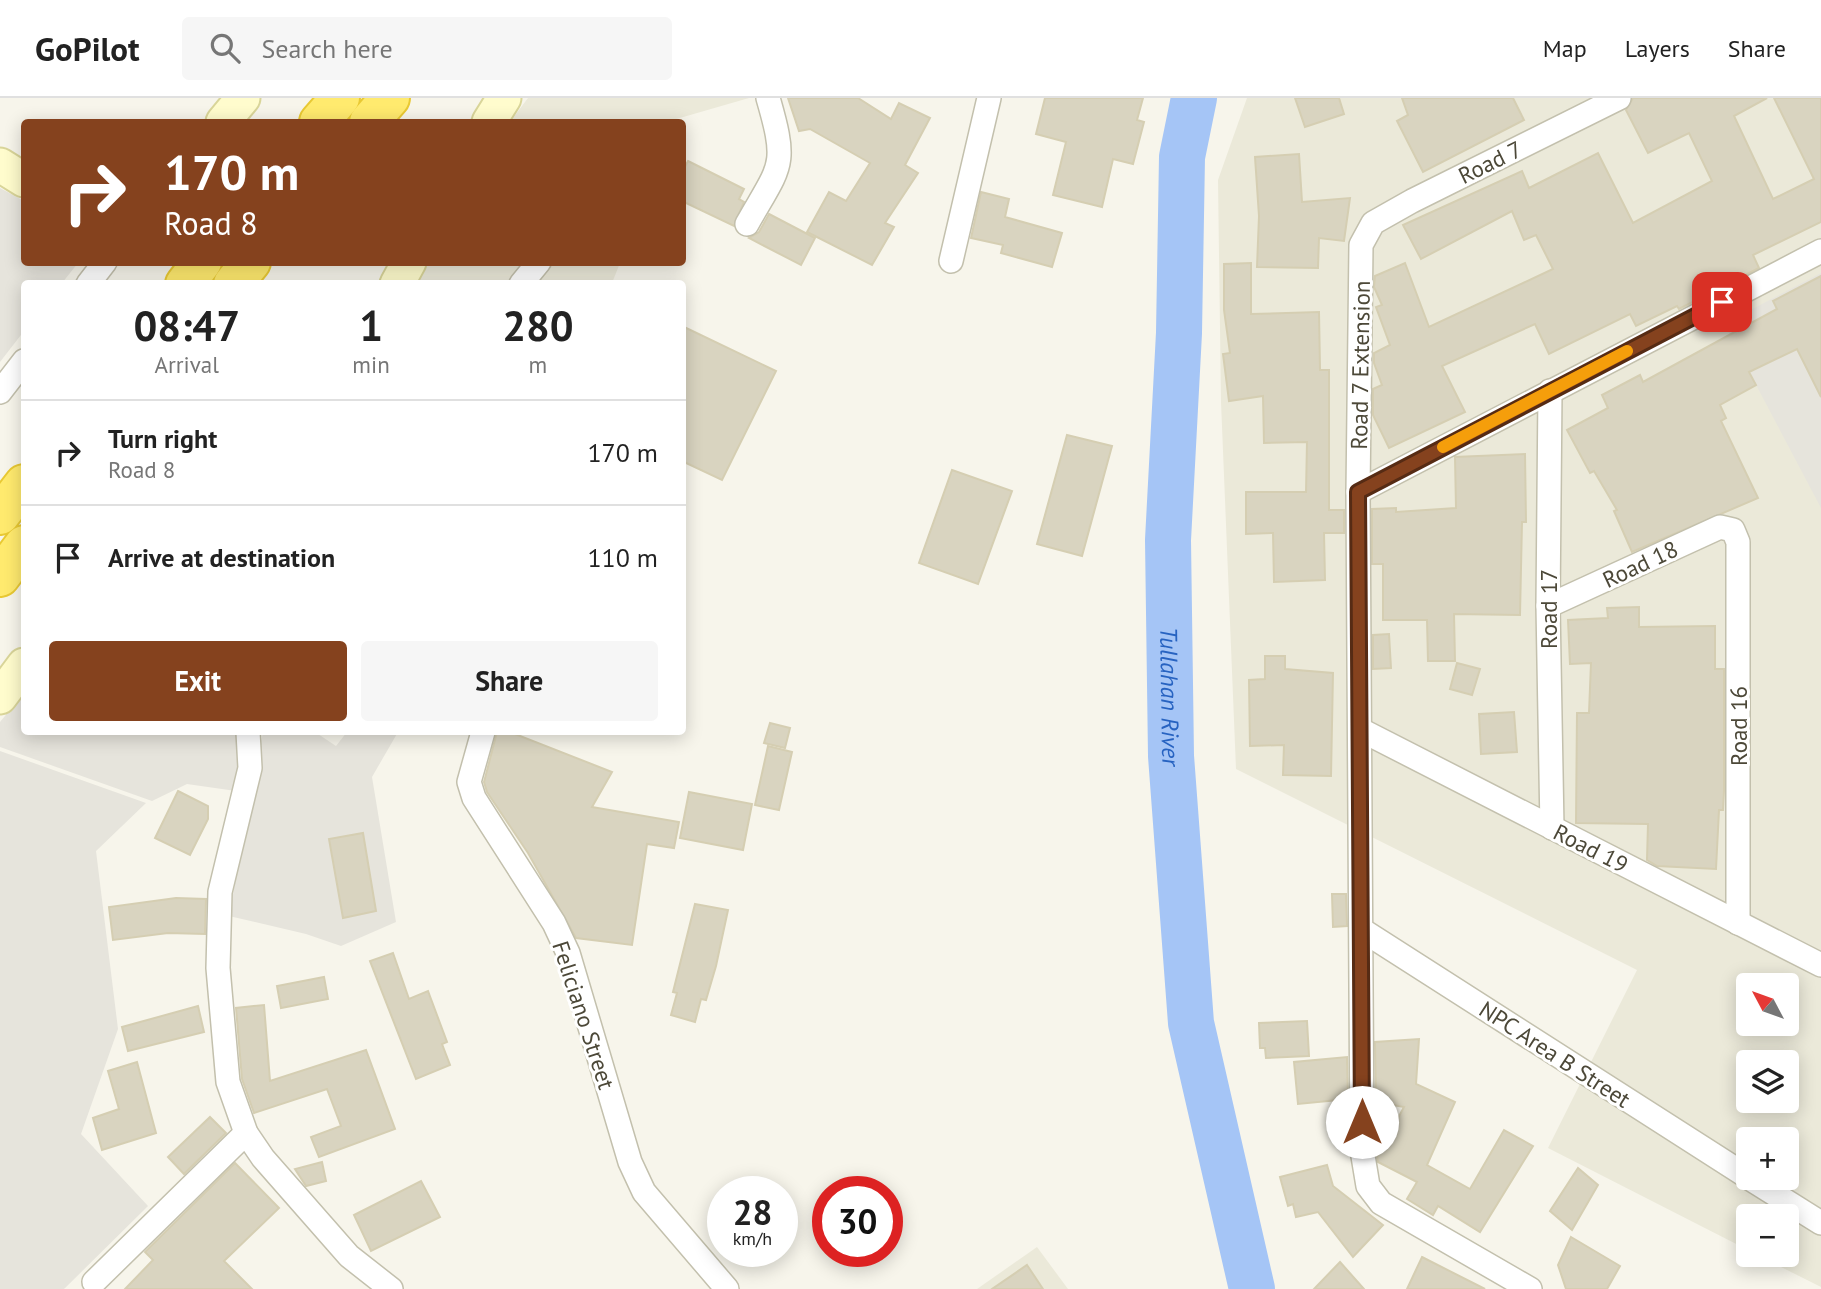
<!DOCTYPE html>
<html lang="en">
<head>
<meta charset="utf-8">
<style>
  :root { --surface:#fff; --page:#f6f6f6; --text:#222; --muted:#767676; --line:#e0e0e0; --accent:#85421e }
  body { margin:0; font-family:"PT Sans",sans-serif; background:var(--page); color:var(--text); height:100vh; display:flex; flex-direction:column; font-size:26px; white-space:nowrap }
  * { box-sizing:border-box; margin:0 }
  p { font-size:23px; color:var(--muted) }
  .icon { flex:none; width:38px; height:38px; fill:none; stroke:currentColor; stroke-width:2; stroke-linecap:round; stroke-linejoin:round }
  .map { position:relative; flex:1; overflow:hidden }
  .panel { position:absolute; left:21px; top:182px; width:665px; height:455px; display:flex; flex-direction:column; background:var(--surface); border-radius:7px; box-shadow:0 4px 18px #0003 }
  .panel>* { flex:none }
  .hud { position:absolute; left:21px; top:21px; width:665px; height:147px; border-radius:7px; box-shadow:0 4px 18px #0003; background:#85421e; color:#fff; overflow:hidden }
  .needle { width:46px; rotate:311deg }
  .tools { position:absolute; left:1736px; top:875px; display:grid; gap:14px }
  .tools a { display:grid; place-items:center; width:63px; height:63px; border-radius:7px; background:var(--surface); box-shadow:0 4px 18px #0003; font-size:35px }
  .speed { position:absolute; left:707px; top:1078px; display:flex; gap:14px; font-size:35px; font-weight:700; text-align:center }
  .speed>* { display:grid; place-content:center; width:91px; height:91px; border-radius:50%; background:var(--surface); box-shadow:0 4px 18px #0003; line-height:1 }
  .speed small { font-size:18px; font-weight:400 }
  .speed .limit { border:10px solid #d22; background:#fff; color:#111 }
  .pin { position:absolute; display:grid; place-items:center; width:60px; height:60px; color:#fff; margin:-30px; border-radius:14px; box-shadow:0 4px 10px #0006 }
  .me { position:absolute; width:77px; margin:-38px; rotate:0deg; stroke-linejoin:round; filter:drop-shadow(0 0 5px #0008) }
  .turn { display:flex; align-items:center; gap:24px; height:147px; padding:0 28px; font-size:32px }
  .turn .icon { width:91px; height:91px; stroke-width:2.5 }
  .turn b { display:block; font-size:49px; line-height:60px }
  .eta { display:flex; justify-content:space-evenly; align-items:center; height:119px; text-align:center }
  .eta b { font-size:42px; font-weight:600; line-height:49px }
  .action { display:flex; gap:14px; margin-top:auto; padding:14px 28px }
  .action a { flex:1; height:80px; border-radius:7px; background:var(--accent); color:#fff; font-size:28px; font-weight:600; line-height:80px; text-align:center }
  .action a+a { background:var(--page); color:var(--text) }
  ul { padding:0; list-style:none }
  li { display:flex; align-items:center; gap:21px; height:105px; padding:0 28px; border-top:2px solid var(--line) }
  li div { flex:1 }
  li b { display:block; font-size:26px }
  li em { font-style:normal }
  header { display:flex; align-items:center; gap:42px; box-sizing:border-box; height:98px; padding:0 35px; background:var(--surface); border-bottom:2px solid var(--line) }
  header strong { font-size:33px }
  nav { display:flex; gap:38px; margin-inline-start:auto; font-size:24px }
  .search { width:490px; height:63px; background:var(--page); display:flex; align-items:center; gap:18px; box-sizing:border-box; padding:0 24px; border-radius:7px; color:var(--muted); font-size:26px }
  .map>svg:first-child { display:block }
</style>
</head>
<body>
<header>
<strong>GoPilot</strong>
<div class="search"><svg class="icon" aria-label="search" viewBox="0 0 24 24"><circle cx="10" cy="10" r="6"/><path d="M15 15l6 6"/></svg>Search here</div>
<nav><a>Map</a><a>Layers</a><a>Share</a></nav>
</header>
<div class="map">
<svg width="1821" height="1191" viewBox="0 0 1821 1191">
  <rect width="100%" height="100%" fill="#f7f5eb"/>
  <g fill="#ebe9d9" fill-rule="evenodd">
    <path d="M528,0h221l-83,24h-156z"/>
    <path d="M1247,0h574v1189l-64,-32h30v-39h-39v34l-200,-102 89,-178 -401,-201 -15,-367 -3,-222zM1748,887h39v39h-39zM1748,964h39v39h-39zM1748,1041h39v39h-25l-22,-6 8,-13z"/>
    <path d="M426,165h194l-8,20 -197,1z"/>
    <path d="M1037,1149l31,42h-91z"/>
  </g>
  <g fill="#e6e4dc">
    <path d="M0,90l24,13v61l54,1 -16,20 -38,1v47l-24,31z"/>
    <path d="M1821,175v235l-97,-184z"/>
    <path d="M24,595v39h215l-3,59 -49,-7 -35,17 -152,-54v-25z"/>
    <path d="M263,634h52l21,14 11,-14h51l-26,45 24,145 -55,24 -35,-12 -77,-18z"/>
    <path d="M0,653l146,52 -50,48 22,178 -37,105 67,72 -84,83h-64z"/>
  </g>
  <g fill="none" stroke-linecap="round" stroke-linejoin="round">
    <path stroke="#a5c5f6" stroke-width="46" id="s1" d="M1194,0l-12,59 -3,176 -11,207 3,216 20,267 61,266"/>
  </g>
  <g fill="#d9d4c0" stroke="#d5ceb2" stroke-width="2">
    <path d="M788,0h70l33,21 8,-16 31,15 -25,47 13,8 -33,50 9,4 -22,38 -65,-33 22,-40 17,9 24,-38 -60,-34 -11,2z"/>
    <path d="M1045,0h98l-6,22 7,2 -11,42 -20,-5 -11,48 -49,-12 13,-53 -30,-8z"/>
    <path d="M1295,0h44l5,16 -39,13z"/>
    <path d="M1402,0h111l11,22 -101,52 -26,-51 11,-6z"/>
    <path d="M1633,0h134l-33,18 39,83 41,-20 -40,-81h47v124l-68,33 6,13 -80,41 -2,-3 -41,20 -6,-12 -81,40 -14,-30 -93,42 23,46 -76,36 -16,-33v-26l9,-4 -8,-22v-10l16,-8 -14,-38 6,-2 -8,-18 1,-11 30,-13 24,64 124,-58 -17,-34 -12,5 -12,-29 -91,48 -18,-34 119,-54 7,17 69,-35 35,70 79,-42 -23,-48 -41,20 -22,-43z"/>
    <path d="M1299,56l3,48 48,-4 -6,43 -25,-3 -1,30 -61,-1 2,-51 -4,-59z"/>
    <path d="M688,63l56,28 -5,10 5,3 -10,24 -52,-25v-29z"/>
    <path d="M981,94l28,7 -4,18 57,16 -10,34 -51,-14 2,-8 -32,-7z"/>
    <path d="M769,116l46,24 -14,27 -52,-27 10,-6z"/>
    <path d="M1251,165v51l68,-2 1,58h9v140h15v23h-20l1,47 -51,2 -1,-49 -27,1v-42h60l1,-50 -43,1 -1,-47 -34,5 -6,-47 7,-1 -6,-43v-46z"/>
    <path d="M1821,178v121l-24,-48 -48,23 7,13 -36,20 6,13 -5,3 37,77 -126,54 -18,-41 3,-1 -23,-39 -4,2 -23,-43 41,-22 -6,-13 38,-20 3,7 134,-73 -4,-8z"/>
    <path d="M682,228l94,45 -54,109 -40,-19z"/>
    <path d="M1067,337l45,11 -30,110 -45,-12z"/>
    <path d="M1525,356l1,68h-4l-2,93 -66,-1 1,47h-27l-1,-41h-44v-56h-11v-55l24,-1v4l60,-4 -1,-51z"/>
    <path d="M952,372l60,21 -34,93 -59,-21z"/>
    <path d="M1639,509v20l76,-1v43h9v122l-1,19h-4l-3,59 -59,-3 -10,-6 1,-36 -72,-1 1,-110h12l2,-50 -21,1 -2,-44 40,-2 -1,-10z"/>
    <path d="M1389,536l2,34 -18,1v-34z"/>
    <path d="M1265,558h20v13l48,4 -2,103 -48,-1 1,-30 -34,1 -1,-66 16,-1z"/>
    <path d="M1457,565l23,6 -8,26 -22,-6z"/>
    <path d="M1514,614l3,40 -36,2 -2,-40z"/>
    <path d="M770,625l20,5 -5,20 -21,-5z"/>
    <path d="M497,634h13l102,40 -20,35 87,15 -5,26 -27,-4 -15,101 -56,-7 -48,-85 -41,-61 -3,-10z"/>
    <path d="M768,648l24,6 -13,58 -24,-5z"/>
    <path d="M178,693l30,15v13l-18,36 -35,-17z"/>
    <path d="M689,694l63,12 -9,46 -63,-12z"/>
    <path d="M363,735l13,78 -33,7 -14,-79z"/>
    <path d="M1332,796h14l1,32 -14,1z"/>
    <path d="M176,800l30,1 -1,35 -37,-1 -55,7 -4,-33z"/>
    <path d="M695,806l33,6 -12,56 -10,34 -5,-1 -6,23 -24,-7 6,-22 -4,-1z"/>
    <path d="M393,855l16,46 19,-8 19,51 -5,2 8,21 -34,14 -46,-118z"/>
    <path d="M324,879l4,22 -47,9 -4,-22z"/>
    <path d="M264,907l6,76 96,-31 29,79 -76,28 -8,-20 30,-11 -14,-37 -73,24 -12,-34 -6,-71z"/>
    <path d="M198,908l6,26 -76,19 -6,-24z"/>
    <path d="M1307,923l2,35 -43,2 -1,-10h-5l-1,-25z"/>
    <path d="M1419,941l-3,45 39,18 -28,63 43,24 34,-59 29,16 -53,86 -42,-26 -5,9 -26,-16 10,-17 -39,-20 -1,-5 27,-50 -28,-5 -1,-60z"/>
    <path d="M1347,959l1,42 -50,5 -4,-42z"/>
    <path d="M137,964l19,71 -54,17 -9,-32 26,-9 -11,-38z"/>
    <path d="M210,1019l16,16 -42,41 -16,-17z"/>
    <path d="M322,1064l4,19 -20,5 -11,-17z"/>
    <path d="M235,1065l44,45 -55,53 28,28h-127l28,-29 -8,-8z"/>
    <path d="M1327,1067l6,21 50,39 -30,32 -35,-45 -22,5 -3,-13 -5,2 -8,-29z"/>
    <path d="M1578,1070l20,17 -26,45 -22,-19z"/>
    <path d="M421,1083l19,36 -69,34 -17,-36z"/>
    <path d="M1571,1139l49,29 -13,23h-41l-8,-24z"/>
    <path d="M1422,1159l63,32h-78z"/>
    <path d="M1340,1164l24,27h-50z"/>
    <path d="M1027,1167l16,24h-51z"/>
  </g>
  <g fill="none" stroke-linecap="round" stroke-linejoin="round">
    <g stroke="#c3c0ad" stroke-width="26">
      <g id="street">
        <path d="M747,126c34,-60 41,-57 21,-126"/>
        <path d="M951,163l38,-163"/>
        <path d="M88,186l17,-22"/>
        <path d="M521,186l18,-22"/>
        <path d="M1550,293l-2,215 4,222"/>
        <path d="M0,294l24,-31"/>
        <path d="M1358,394l463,-241"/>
        <path d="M1548,508l172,-79 13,3 5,12v381"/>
        <path d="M1361,632l460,235"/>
        <path d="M248,634l2,36 -30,124 -2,76 10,114 18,51 17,25 86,98 42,33"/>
        <path d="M483,634l-14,50 5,16 80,125 14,30 62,209 14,30 83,97"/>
        <path d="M1362,832l386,247"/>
        <path d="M1749,1080l72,45"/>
        <path d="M94,1184l152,-149"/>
        <path d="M1530,1191l-149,-86 -13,-17 -6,-36 -4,-658 3,-247 12,-22 39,-22 207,-103"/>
      </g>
    </g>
    <g stroke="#d9d599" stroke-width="37">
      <g id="secondary">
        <path d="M223,24l20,-24"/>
        <path d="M489,24l15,-24"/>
        <path d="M0,67l24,15"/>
        <path d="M397,186l12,-22"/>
        <path d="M0,599l24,-32"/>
      </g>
    </g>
    <g stroke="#e9c933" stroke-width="42">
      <g id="highway">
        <path d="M319,24l21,-24"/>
        <path d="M369,24l21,-24"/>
        <path d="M185,186l17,-22"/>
        <path d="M233,186l18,-22"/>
        <path d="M0,417l24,-31"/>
        <path d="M0,479l24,-32"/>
      </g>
    </g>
    <use href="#street" stroke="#fff" stroke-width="23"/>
    <use href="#secondary" stroke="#fffccd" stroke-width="33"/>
    <use href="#highway" stroke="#ffea6e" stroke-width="38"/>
  </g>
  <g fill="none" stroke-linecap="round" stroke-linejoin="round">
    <g stroke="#562b14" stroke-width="18">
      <path id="route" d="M1362,1024l-4,-630 364,-190"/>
    </g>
    <use href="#route" stroke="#85421e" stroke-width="12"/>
    <path stroke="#f59e0b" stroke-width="12" d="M1443,349l184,-96"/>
  </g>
  <g text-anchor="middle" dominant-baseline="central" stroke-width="6" stroke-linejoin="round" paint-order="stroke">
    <g font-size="23" fill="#4c4838" stroke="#fff">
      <text transform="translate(1490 64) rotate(-26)">Road 7</text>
      <text transform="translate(1360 267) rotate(-89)">Road 7 Extension</text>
      <text transform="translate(1640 466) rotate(-25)">Road 18</text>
      <text transform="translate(1548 511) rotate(-90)">Road 17</text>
      <text transform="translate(1738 628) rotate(-90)">Road 16</text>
      <text transform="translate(1591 750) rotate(27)">Road 19</text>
      <text transform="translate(584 917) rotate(72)">Feliciano Street</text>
      <text transform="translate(1555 956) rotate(33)">NPC Area B Street</text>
    </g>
    <g font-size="24" font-style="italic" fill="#2763c1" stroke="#fff">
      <text stroke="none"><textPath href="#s1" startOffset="600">Tullahan River</textPath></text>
    </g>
  </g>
</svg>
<div class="tools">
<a><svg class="needle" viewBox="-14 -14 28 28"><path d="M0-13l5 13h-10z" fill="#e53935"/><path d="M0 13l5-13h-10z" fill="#767676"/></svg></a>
<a><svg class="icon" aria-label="layers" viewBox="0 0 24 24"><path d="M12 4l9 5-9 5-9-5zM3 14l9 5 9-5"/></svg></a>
<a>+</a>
<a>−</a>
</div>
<div class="speed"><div>28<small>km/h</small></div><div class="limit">30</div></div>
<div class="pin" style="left:1722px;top:204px;background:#d93025"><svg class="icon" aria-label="arrive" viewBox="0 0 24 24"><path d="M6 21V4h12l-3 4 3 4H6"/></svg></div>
<svg class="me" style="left:1362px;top:1024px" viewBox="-20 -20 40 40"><circle r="19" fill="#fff"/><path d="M0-13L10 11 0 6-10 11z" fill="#85421e"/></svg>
<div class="hud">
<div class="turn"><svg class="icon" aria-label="right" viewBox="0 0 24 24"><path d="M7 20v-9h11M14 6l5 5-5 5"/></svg><div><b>170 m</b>Road 8</div></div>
</div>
<section class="panel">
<div class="eta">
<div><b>08:47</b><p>Arrival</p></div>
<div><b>1</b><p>min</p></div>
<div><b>280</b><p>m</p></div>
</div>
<ul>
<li><svg class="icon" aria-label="right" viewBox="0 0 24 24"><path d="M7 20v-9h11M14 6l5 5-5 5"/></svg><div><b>Turn right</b><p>Road 8</p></div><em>170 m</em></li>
<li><svg class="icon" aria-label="arrive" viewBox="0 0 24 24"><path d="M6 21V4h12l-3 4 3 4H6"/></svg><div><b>Arrive at destination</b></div><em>110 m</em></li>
</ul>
<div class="action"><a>Exit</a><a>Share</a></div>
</section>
</div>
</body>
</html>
